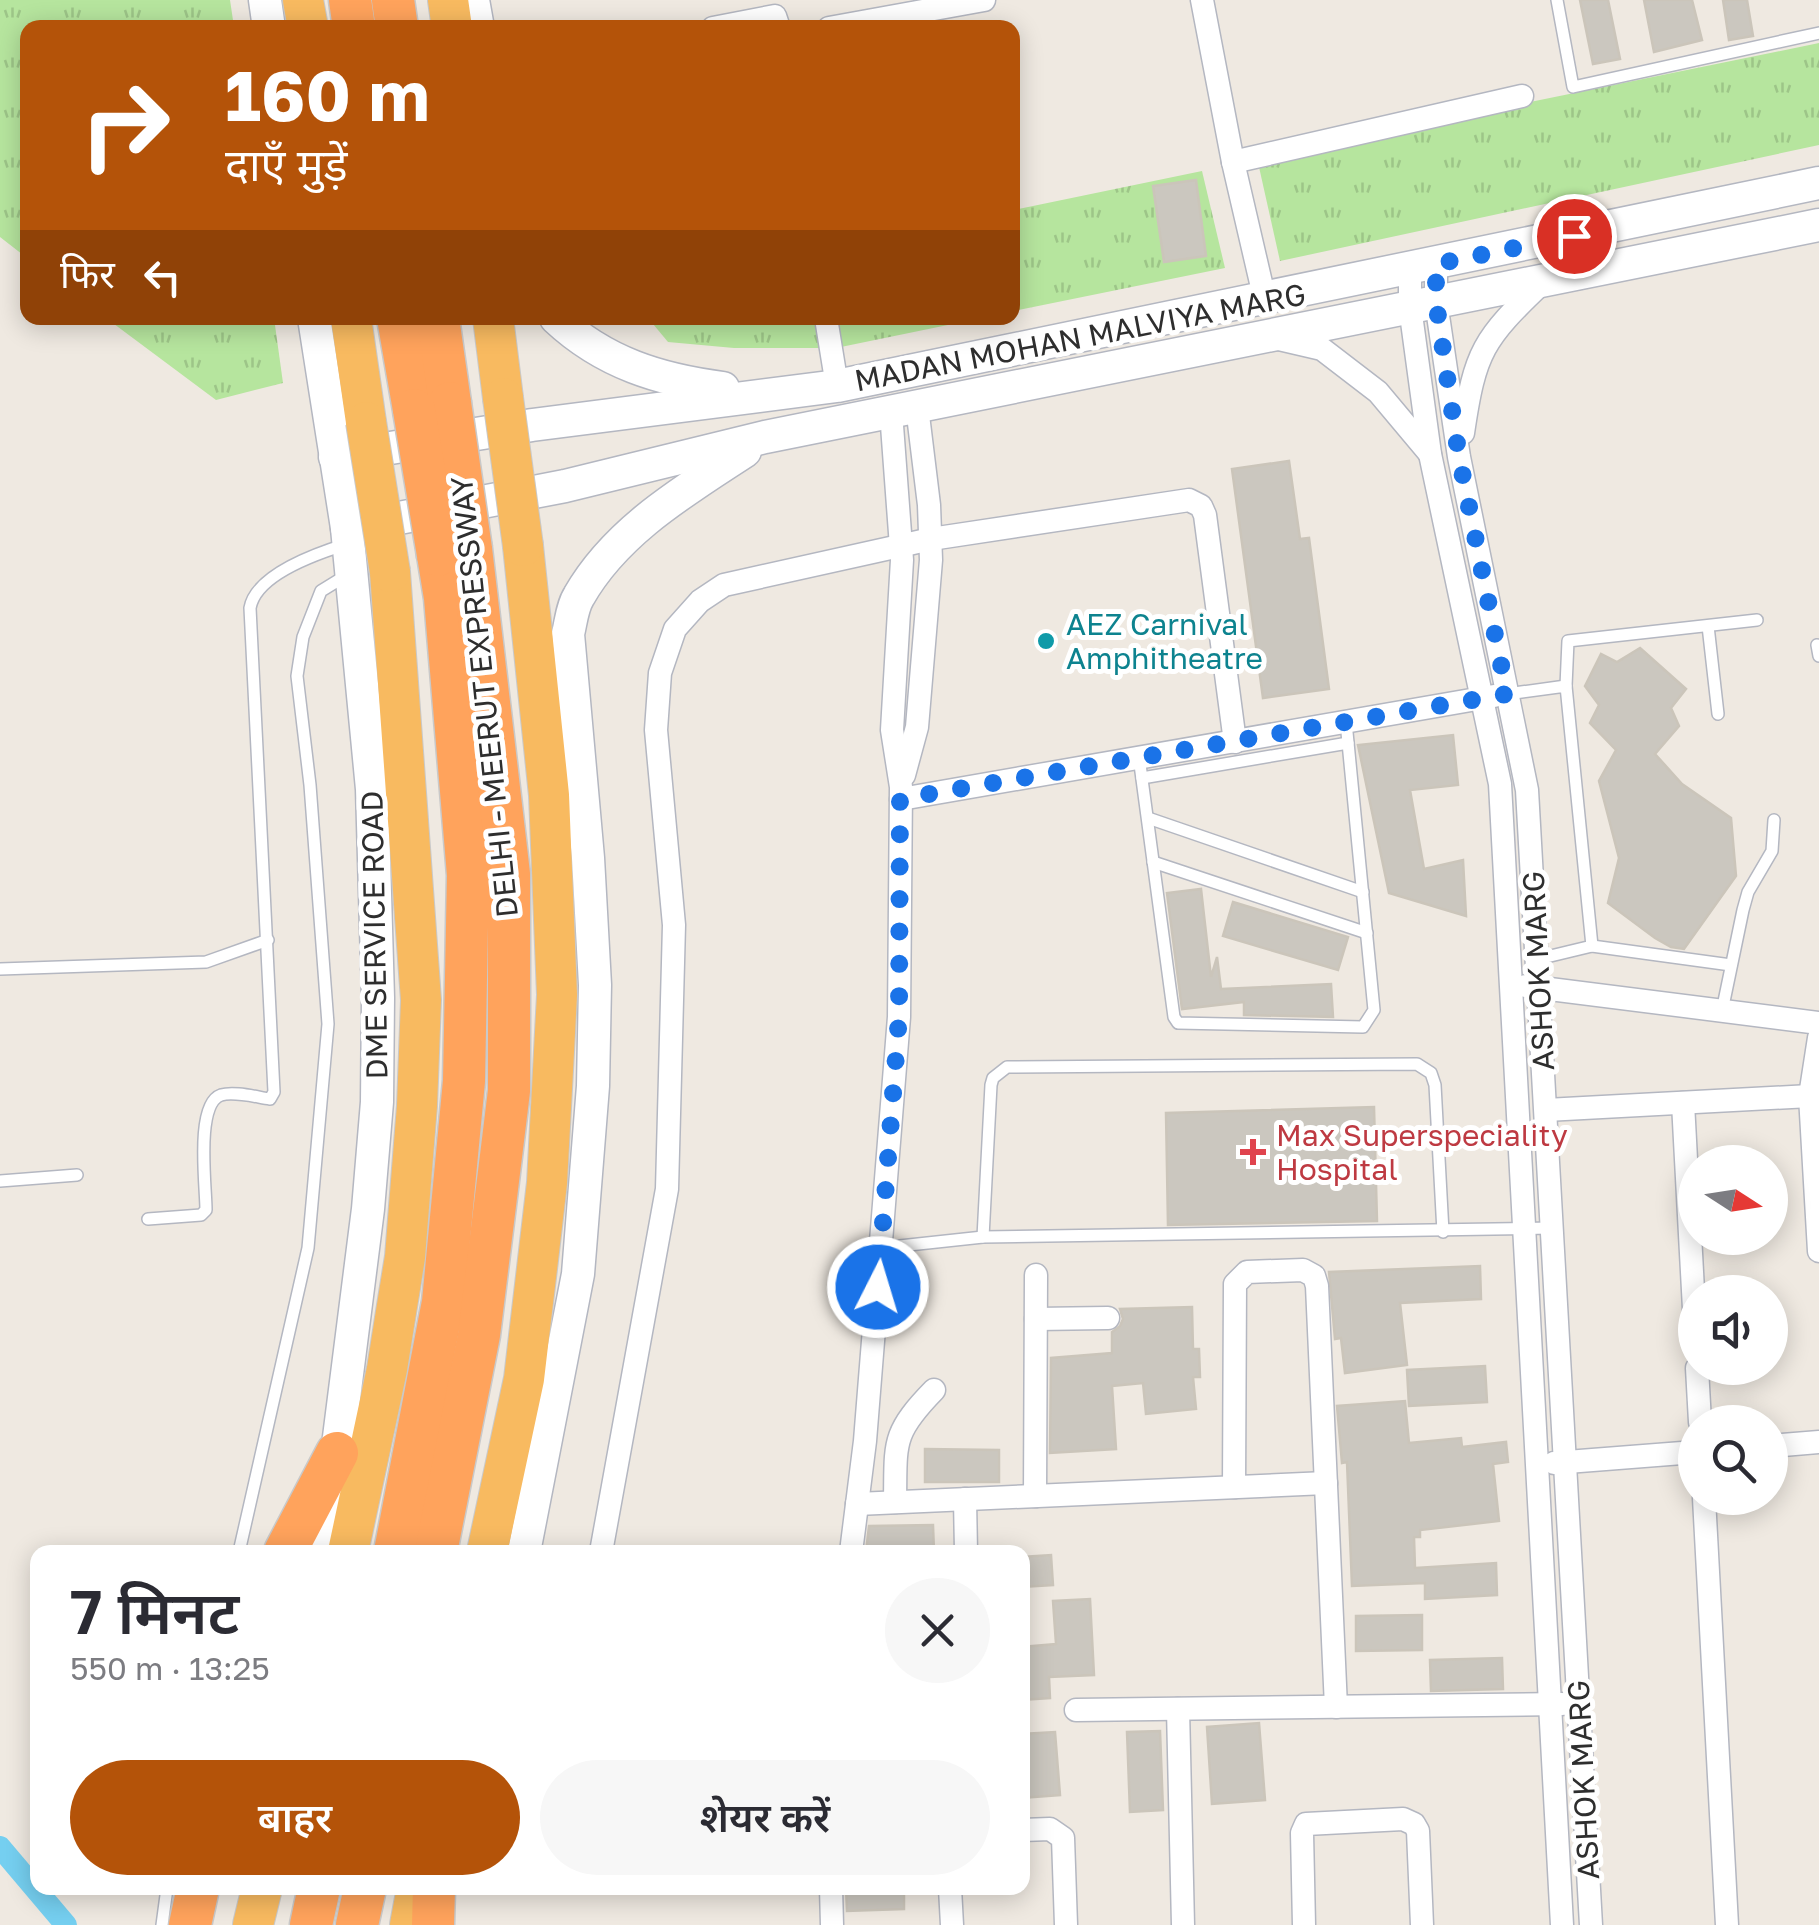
<!DOCTYPE html>
<html lang="hi">
<head>
<meta charset="utf-8">
<style>
  :root { --surface:#fff; --page:#f7f7f7; --text:#2b2b33; --muted:#7c7c81; --accent:#b45309 }
  body { margin:0; font-family:"Golos Text","Noto Sans Devanagari",sans-serif; background:var(--page); color:var(--text); height:100vh; display:flex; flex-direction:column; font-size:38px; white-space:nowrap }
  * { box-sizing:border-box; margin:0 }
  p { font-size:32px; color:var(--muted) }
  .icon { flex:none; width:55px; height:55px; fill:none; stroke:currentColor; stroke-width:2; stroke-linecap:round; stroke-linejoin:round }
  .map { position:relative; flex:1; overflow:hidden }
  .side { position:absolute; left:30px; top:1545px; width:1000px; height:350px; display:flex; flex-direction:column; background:var(--surface); border-radius:20px; box-shadow:0 5px 25px #0003 }
  .side>* { flex:none }
  .top-card { position:absolute; left:20px; top:20px; width:1000px; height:305px; border-radius:20px; box-shadow:0 5px 25px #0003; background:#b45309; color:#fff; overflow:hidden }
  .needle { width:65px; rotate:102deg }
  .controls { position:absolute; left:1678px; top:1145px; display:grid; gap:20px }
  .controls a { display:grid; place-items:center; width:110px; height:110px; border-radius:50%; background:var(--surface); box-shadow:0 5px 25px #0003; font-size:50px }
  .pin { position:absolute; display:grid; place-items:center; width:85px; height:85px; color:#fff; margin:-42px; border:5px solid #fff; border-radius:50%; box-shadow:0 2px 10px #0007 }
  .me { position:absolute; width:110px; margin:-55px; rotate:5deg; stroke-linejoin:round; filter:drop-shadow(0 0 8px #0008) }
  .turn { display:flex; align-items:center; gap:35px; height:210px; padding:0 40px; font-size:45px }
  .turn .icon { width:130px; height:130px; stroke-width:2.5 }
  .turn b { display:block; font-size:70px; line-height:85px }
  .then { display:flex; align-items:center; height:95px; padding:0 40px; background:#0003; gap:20px; font-size:38px }
  .round { display:grid; place-items:center; flex:none; width:105px; height:105px; border-radius:52px; background:var(--page) }
  .overview { display:flex; align-items:center; justify-content:space-between; height:170px; padding:0 40px }
  h1 { font-size:60px; font-weight:600; line-height:75px }
  .primary-button { display:flex; gap:20px; margin-top:auto; padding:20px 40px }
  .primary-button a { flex:1; height:115px; border-radius:60px; background:var(--accent); color:#fff; font-size:40px; font-weight:600; line-height:115px; text-align:center }
  .primary-button a+a { background:var(--page); color:var(--text) }
  .map>svg:first-child { display:block }
</style>
</head>
<body>
<div class="map">
<svg width="1819" height="1925" viewBox="0 0 1819 1925">
  <defs>
    <pattern id="park-tufts" width="24" height="20" patternUnits="userSpaceOnUse" patternTransform="scale(2.5)"><rect width="24" height="20" fill="#b6e59e"/><path d="M3 7l-1-3M5 7V3M7 7l1-3M15 17l-1-3M17 17v-4M19 17l1-3" fill="none" stroke="#9dc588"/></pattern>
  </defs>
  <rect width="100%" height="100%" fill="#efe9e1"/>
  <g fill="url(#park-tufts)">
    <path d="M0,0h230l4,27 -206,1 -1,230 -27,-21z"/>
    <path d="M1819,43v102l-539,116 -23,-103z"/>
    <path d="M1202,171l23,97 -212,43v-101z"/>
    <path d="M106,318h168l9,65 -67,17z"/>
    <path d="M648,318h334l-146,30h-102l-66,-6z"/>
  </g>
  <g fill="none" stroke-linecap="round" stroke-linejoin="round">
    <path stroke="#75cff0" stroke-width="22" d="M0,1847l66,78"/>
  </g>
  <g fill="#cbc7bf" stroke="#cbc5ba" stroke-width="2.5">
    <path d="M1580,0h28l12,59 -27,5z"/>
    <path d="M1644,0h48l10,40 -48,12z"/>
    <path d="M1723,0h24l6,36 -24,4z"/>
    <path d="M1196,180l10,76 -42,6 -11,-76z"/>
    <path d="M1289,461l11,78 9,-1 20,151 -66,9 -31,-229z"/>
    <path d="M1640,648l46,41 -15,19 8,18 -24,28 27,30 49,34 5,58 -52,73 -13,-2 -16,-9 -47,-35 11,-45 -20,-77 17,-31 -26,-27 9,-18 -14,-19 16,-32 16,8z"/>
    <path d="M1453,735l5,50 -48,5 14,79 39,-9 3,56 -77,-23 -31,-148z"/>
    <path d="M1201,889l10,88 6,-20 4,32 110,-5 2,33 -89,-2v-13l-62,7 -15,-116z"/>
    <path d="M1233,902l115,35 -10,33 -115,-34z"/>
    <path d="M1374,1107l3,114 -209,4 -2,-112z"/>
    <path d="M1480,1266l1,33 -81,4 7,62 -62,8 -4,-35 -6,1 -6,-67z"/>
    <path d="M1192,1307l1,42h6l1,28h-7l3,32 -50,5 -3,-31 -31,3 4,63 -66,4 1,-95 61,-5v-21l8,-6 3,-7 -3,-10z"/>
    <path d="M1485,1366l2,36 -78,4 -2,-36z"/>
    <path d="M1405,1401l4,42 52,-5 1,9 44,-5 2,20 -15,2 6,57 -79,9v7h-6l1,31 81,-5 1,32 -72,4v-16l-73,3 -5,-124 -5,1 -5,-57z"/>
    <path d="M925,1449l74,1v32h-74z"/>
    <path d="M933,1525l1,27h-68l3,-26z"/>
    <path d="M1051,1555l2,30 -31,2v-30z"/>
    <path d="M1090,1599l4,76 -45,2 1,21 -28,2v-53l34,-3 -3,-43z"/>
    <path d="M1422,1615v35l-66,1v-35z"/>
    <path d="M1502,1658l1,31 -72,2 -1,-31z"/>
    <path d="M1259,1723l6,77 -53,4 -5,-77z"/>
    <path d="M1160,1731l3,79 -33,2 -3,-80z"/>
    <path d="M1055,1732l5,63 -38,3v-64z"/>
    <path d="M846,1888h58v21l-57,2z"/>
  </g>
  <g fill="none" stroke-linecap="round" stroke-linejoin="round">
    <g stroke="#b4b7c1" stroke-width="14">
      <g id="service">
        <path d="M1557,0l16,87 246,-54"/>
        <path d="M1708,626l10,88"/>
        <path d="M1817,645l2,11"/>
        <path d="M1566,686l2,-45 189,-21"/>
        <path d="M1507,694l59,-8 26,260 -54,13"/>
        <path d="M1139,757l35,260 4,6 185,4 11,-17 -28,-288"/>
        <path d="M1142,778l206,-35"/>
        <path d="M1148,818l215,74"/>
        <path d="M1153,862l214,71"/>
        <path d="M1592,946l139,19"/>
        <path d="M0,969l206,-7 62,-22"/>
        <path d="M1722,1011l21,-101 5,-18 24,-41 2,-31"/>
        <path d="M0,1181l77,-6"/>
        <path d="M148,1219l53,-4 5,-5c0,-24 -11,-106 15,-115 13,-4 35,2 49,4l4,-7 -24,-484c6,-34 68,-55 97,-64"/>
        <path d="M983,1237l8,-152 2,-7 14,-11 410,-3 14,9 4,12 8,147"/>
        <path d="M881,1248l102,-11 569,-9"/>
        <path d="M239,1552l69,-304 20,-224 -18,-239 -13,-109 6,-39 18,-46 26,-16"/>
        <path d="M162,1925l5,-37"/>
      </g>
    </g>
    <g stroke="#b4b7c1" stroke-width="25">
      <g id="minor">
        <path d="M1202,0l31,162 32,138"/>
        <path d="M713,28l62,-12 4,12"/>
        <path d="M829,28l155,-28"/>
        <path d="M1233,162l289,-66"/>
        <path d="M1436,264v38l23,155 68,333 64,1135"/>
        <path d="M1410,269v38l20,147 70,330 62,1141"/>
        <path d="M826,318l11,68"/>
        <path d="M1279,339l43,10 56,43 52,62"/>
        <path d="M1463,433c12,-82 20,-94 80,-151"/>
        <path d="M904,775l13,-48 14,-167 -2,-55 -12,-98"/>
        <path d="M901,799l593,-103"/>
        <path d="M1526,986l293,37"/>
        <path d="M1819,1038l-9,58 9,155"/>
        <path d="M1683,1103l12,225"/>
        <path d="M1546,1110l264,-14"/>
        <path d="M1036,1319l72,-1"/>
        <path d="M1697,1368l3,54"/>
        <path d="M1770,1446l49,-4"/>
        <path d="M1554,1463l141,-11"/>
        <path d="M1234,1487l1,-203 12,-12 56,-2 11,6 3,10 19,421"/>
        <path d="M1035,1496l1,-221"/>
        <path d="M1704,1498l23,427"/>
        <path d="M965,1499l1,53"/>
        <path d="M895,1502c1,-59 -4,-68 39,-112"/>
        <path d="M857,1504l469,-21"/>
        <path d="M601,1552l66,-363 7,-264 -18,-195 4,-57 15,-44 25,-28 24,-16 207,-46 258,-39 12,6 4,9 30,227"/>
        <path d="M851,1552l14,-111 34,-424 2,-230 -9,-57 10,-170 -11,-148"/>
        <path d="M1178,1709l5,216"/>
        <path d="M1076,1710l486,-6"/>
        <path d="M1022,1830l28,-1 13,9 3,87"/>
        <path d="M831,1888l1,37"/>
        <path d="M950,1888l2,37"/>
        <path d="M1304,1925l-2,-92 4,-9 97,-5 11,5 4,7 4,94"/>
      </g>
    </g>
    <g stroke="#b4b7c1" stroke-width="35">
      <g id="secondary">
        <path d="M265,0l4,28"/>
        <path d="M473,0l5,28"/>
        <path d="M314,318l33,210 25,261 6,209 -1,104 -9,107 -31,244 -19,99"/>
        <path d="M556,318c48,45 104,62 167,70"/>
        <path d="M335,457l197,-32 305,-39 982,-203"/>
        <path d="M347,528l218,-42 200,-49 1054,-212"/>
        <path d="M524,1552l54,-278 15,-188 2,-101 -7,-127 -20,-224c3,-12 4,-27 11,-38 37,-65 105,-105 166,-145"/>
      </g>
    </g>
    <g stroke="#c9c9c9" stroke-width="42">
      <g id="trunk">
        <path d="M303,0l5,28"/>
        <path d="M448,0l4,28"/>
        <path d="M351,318l15,104"/>
        <path d="M493,318l10,80"/>
        <path d="M348,1552l39,-183 10,-63 8,-49 12,-151 4,-106 -31,-428"/>
        <path d="M487,1552l37,-173 23,-196 10,-188 -8,-200 -26,-249"/>
        <path d="M253,1925l9,-37"/>
        <path d="M410,1925l7,-37"/>
      </g>
    </g>
    <g stroke="#c9c9c9" stroke-width="45">
      <g id="motorway">
        <path d="M350,0l4,28"/>
        <path d="M393,0l4,28"/>
        <path d="M398,318l16,92"/>
        <path d="M438,318l12,85"/>
        <path d="M285,1552l52,-99"/>
        <path d="M395,1552l48,-250 21,-221 4,-206 -23,-277 -7,-43"/>
        <path d="M436,1552l43,-217 30,-244v-217l-38,-325"/>
        <path d="M190,1925l8,-37"/>
        <path d="M311,1925l8,-37"/>
        <path d="M357,1925l8,-37"/>
        <path d="M433,1925l1,-37"/>
      </g>
    </g>
    <use href="#service" stroke="#fff" stroke-width="11"/>
    <use href="#minor" stroke="#fff" stroke-width="22"/>
    <use href="#secondary" stroke="#fff" stroke-width="32"/>
    <use href="#trunk" stroke="#f8ba60" stroke-width="40"/>
    <use href="#motorway" stroke="#ffa35c" stroke-width="42"/>
    <g stroke="#c9c9c9" stroke-width="42" stroke-linecap="butt">
      <g id="trunk-bridge">
        <path d="M503,398l20,148"/>
        <path d="M366,422l24,150"/>
      </g>
    </g>
    <g stroke="#c9c9c9" stroke-width="45" stroke-linecap="butt">
      <g id="motorway-bridge">
        <path d="M450,403l21,146"/>
        <path d="M414,410l24,145"/>
      </g>
    </g>
    <use href="#trunk-bridge" stroke="#f8ba60" stroke-width="40"/>
    <use href="#motorway-bridge" stroke="#ffa35c" stroke-width="42"/>
  </g>
  <g fill="none" stroke-linecap="round" stroke-linejoin="round">
    <path stroke="#1a73e8" stroke-width="18" stroke-dasharray="0 32.4" d="M878,1287l21,-270 1,-218 607,-105 -48,-237 -23,-155v-38l138,-28"/>
  </g>
  <circle fill="#0f9aa8" stroke="#fff" stroke-width="4" cx="1046" cy="641" r="10"/>
  <path fill="#e0444e" stroke="#fff" stroke-width="4" d="M1248 1137h10v10h10v10h-10v10h-10v-10h-10v-10h10z"/>
  <g text-anchor="middle" dominant-baseline="central" stroke-width="10" stroke-linejoin="round" paint-order="stroke">
    <g font-size="30" fill="#2e2e2e" stroke="#fff">
      <text transform="translate(1080 337) rotate(-11)">MADAN MOHAN MALVIYA MARG</text>
      <text transform="translate(484 697) rotate(-96)">DELHI - MEERUT EXPRESSWAY</text>
      <text transform="translate(374 935) rotate(-91)">DME SERVICE ROAD</text>
      <text transform="translate(1538 971) rotate(-93)">ASHOK MARG</text>
      <text transform="translate(1583 1780) rotate(-93)">ASHOK MARG</text>
    </g>
    <g font-size="30" fill="#0d838f" stroke="#fff" text-anchor="start">
      <text x="1066" y="624">AEZ Carnival<tspan x="1066" dy="34">Amphitheatre</tspan></text>
    </g>
    <g font-size="30" fill="#be3a42" stroke="#fff" text-anchor="start">
      <text x="1276" y="1135">Max Superspeciality<tspan x="1276" dy="34">Hospital</tspan></text>
    </g>
  </g>
</svg>
<div class="controls">
<a><svg class="needle" viewBox="-14 -14 28 28"><path d="M0-13l5 13h-10z" fill="#e53935"/><path d="M0 13l5-13h-10z" fill="#7c7c81"/></svg></a>
<a><svg class="icon" aria-label="sound" viewBox="0 0 24 24"><path d="M4 9h4l5-4v14l-5-4H4zM17 9q2 3 0 6"/></svg></a>
<a><svg class="icon" aria-label="search" viewBox="0 0 24 24"><circle cx="10" cy="10" r="6"/><path d="M15 15l6 6"/></svg></a>
</div>
<div class="pin" style="left:1574px;top:236px;background:#d93025"><svg class="icon" aria-label="arrive" viewBox="0 0 24 24"><path d="M6 21V4h12l-3 4 3 4H6"/></svg></div>
<svg class="me" style="left:878px;top:1287px" viewBox="-20 -20 40 40"><circle r="17" fill="#1a73e8" stroke="#fff" stroke-width="3"/><path d="M0-11L8 9 0 5-8 9z" fill="#fff"/></svg>
<div class="top-card">
<div class="turn"><svg class="icon" aria-label="right" viewBox="0 0 24 24"><path d="M7 20v-9h11M14 6l5 5-5 5"/></svg><div><b>160 m</b>दाएँ मुड़ें</div></div>
<div class="then">फिर<svg class="icon" aria-label="left" viewBox="0 0 24 24"><path d="M17 20v-9H6M10 6l-5 5 5 5"/></svg></div>
</div>
<section class="side">
<div class="overview"><div><h1>7 मिनट</h1><p>550 m · 13:25</p></div><a class="round"><svg class="icon" aria-label="close" viewBox="0 0 24 24"><path d="M6 6l12 12M18 6L6 18"/></svg></a></div>
<div class="primary-button"><a>बाहर</a><a>शेयर करें</a></div>
</section>
</div>
</body>
</html>
